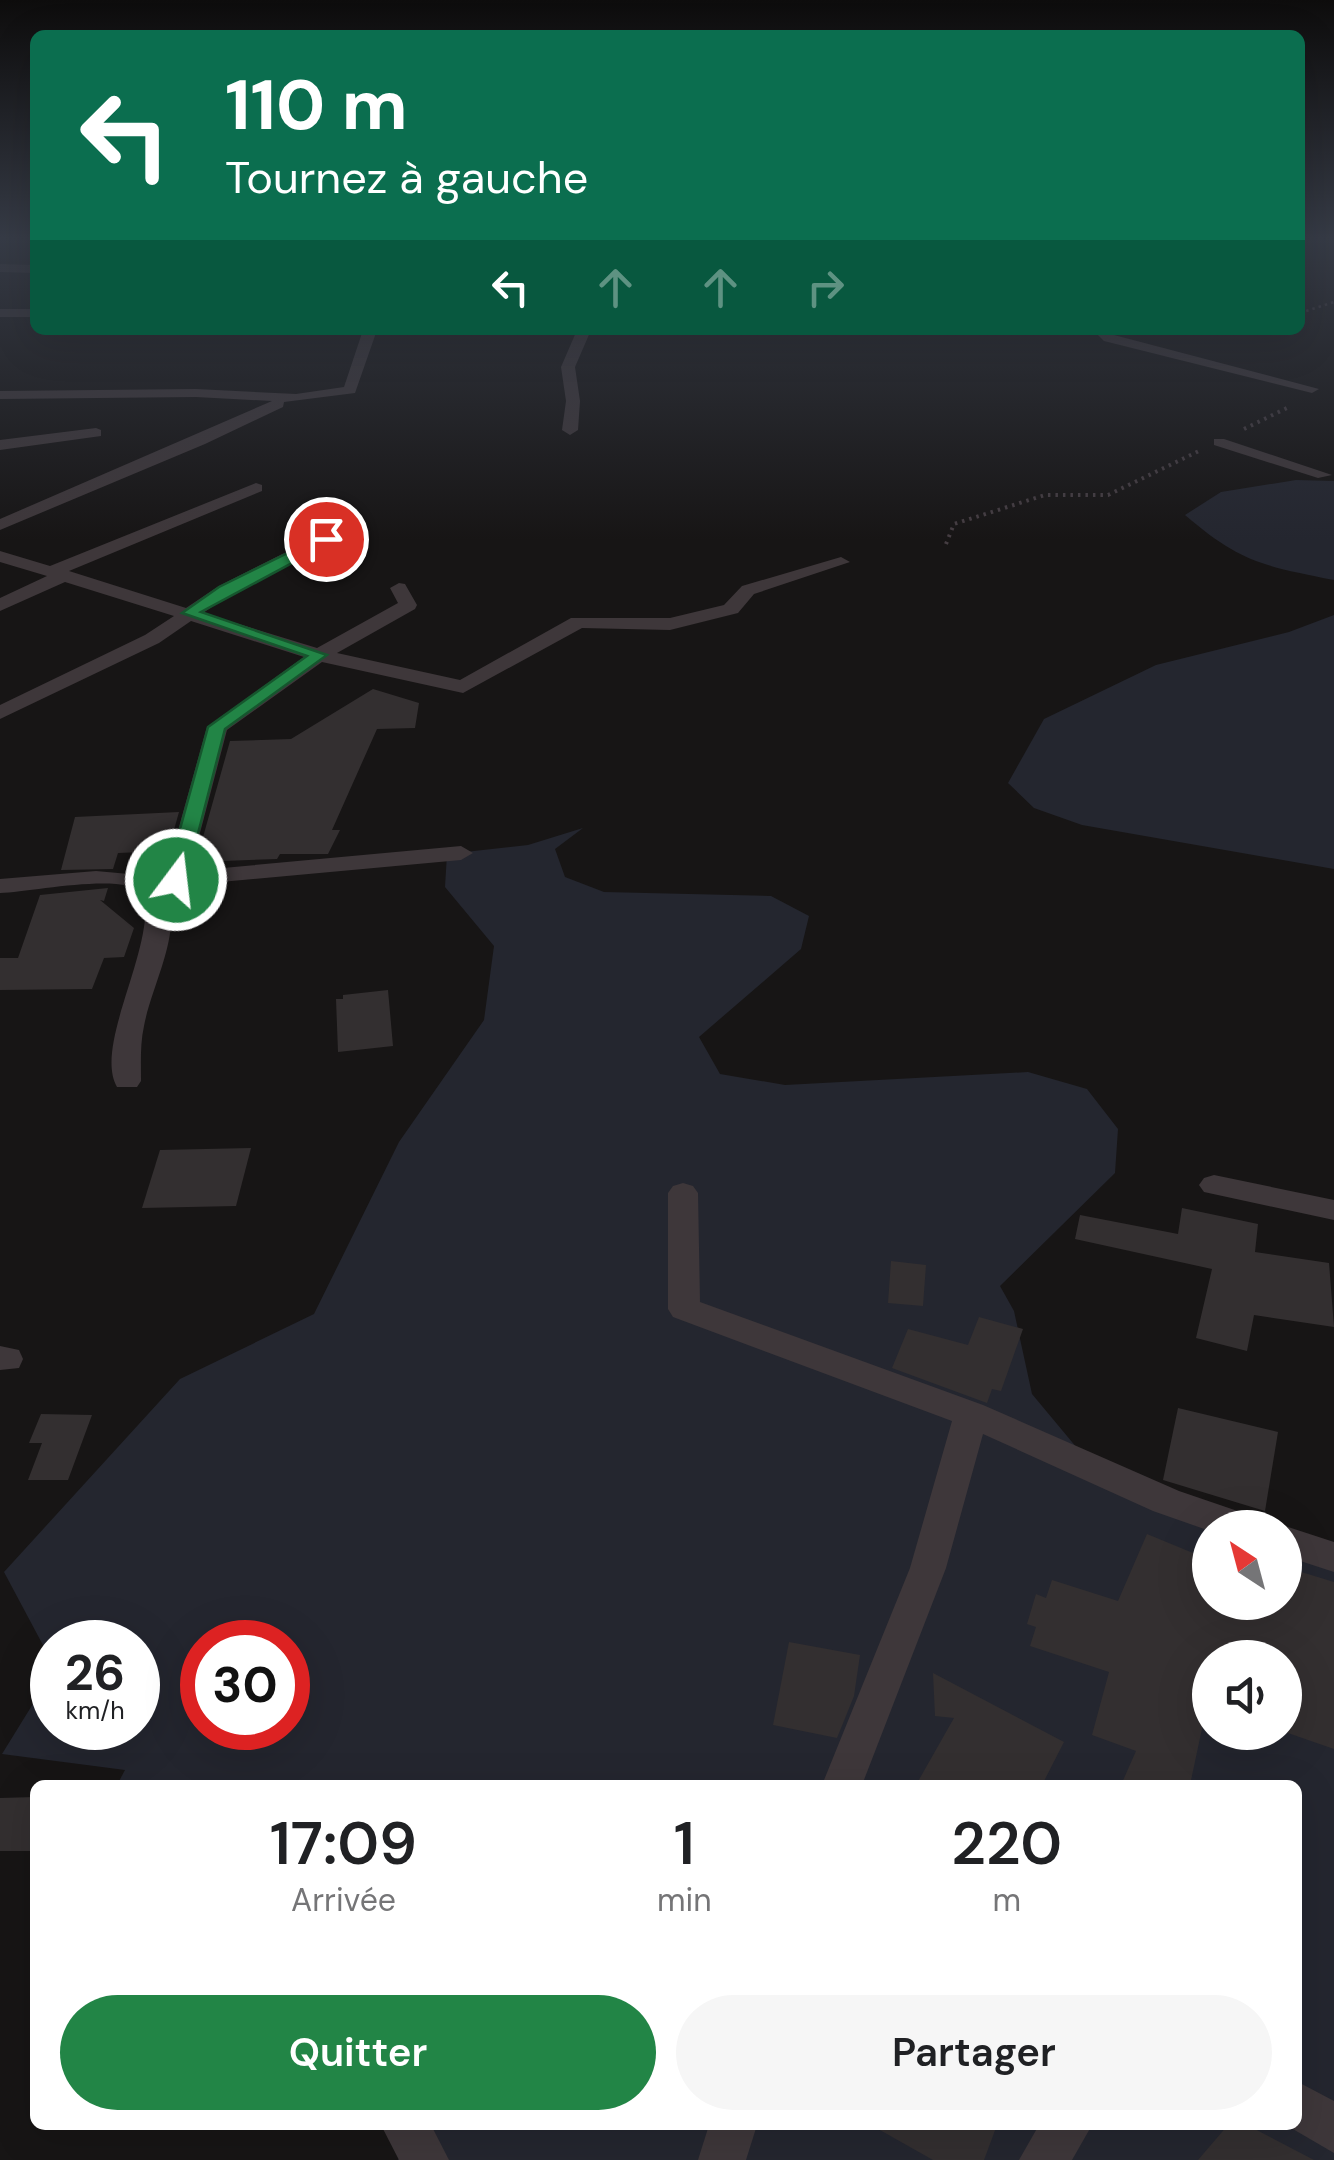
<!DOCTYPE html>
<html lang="fr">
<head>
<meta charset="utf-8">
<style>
  :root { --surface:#fff; --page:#f6f6f6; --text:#202124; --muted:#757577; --accent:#228546 }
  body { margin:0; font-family:"DM Sans",sans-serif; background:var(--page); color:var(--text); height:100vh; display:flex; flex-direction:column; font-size:38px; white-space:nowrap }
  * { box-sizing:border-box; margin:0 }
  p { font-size:32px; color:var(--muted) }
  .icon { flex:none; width:55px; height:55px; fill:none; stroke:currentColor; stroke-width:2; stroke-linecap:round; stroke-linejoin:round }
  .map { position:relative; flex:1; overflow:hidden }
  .side { position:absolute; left:30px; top:1780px; width:1272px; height:350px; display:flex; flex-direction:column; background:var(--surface); border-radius:15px; box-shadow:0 10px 40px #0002 }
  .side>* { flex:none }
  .guide { position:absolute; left:30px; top:30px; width:1275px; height:305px; border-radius:15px; box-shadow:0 10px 40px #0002; background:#0b6e4f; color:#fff; overflow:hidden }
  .needle { width:65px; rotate:324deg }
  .tools { position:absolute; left:1192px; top:1510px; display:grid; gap:20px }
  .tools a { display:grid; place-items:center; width:110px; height:110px; border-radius:50%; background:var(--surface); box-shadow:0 10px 40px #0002; font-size:50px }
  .speed { position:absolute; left:30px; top:1620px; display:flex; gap:20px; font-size:50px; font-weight:700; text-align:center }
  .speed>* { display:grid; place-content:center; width:130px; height:130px; border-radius:50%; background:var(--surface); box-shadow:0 10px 40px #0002; line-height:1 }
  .speed small { font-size:25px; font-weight:400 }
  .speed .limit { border:15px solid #d22; background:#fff; color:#111 }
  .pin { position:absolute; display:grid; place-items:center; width:85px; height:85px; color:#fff; margin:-42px; border:5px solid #fff; border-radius:50%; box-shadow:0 2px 10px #0007 }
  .me { position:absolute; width:110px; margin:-55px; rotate:15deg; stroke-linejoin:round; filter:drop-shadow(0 0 8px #0008) }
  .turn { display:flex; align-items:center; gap:35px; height:210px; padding:0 30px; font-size:45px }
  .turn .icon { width:130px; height:130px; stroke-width:2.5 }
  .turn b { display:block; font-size:70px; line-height:85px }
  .lanes { display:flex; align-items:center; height:95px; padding:0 30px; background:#0003; justify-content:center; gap:50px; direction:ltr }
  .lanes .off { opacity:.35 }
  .eta { display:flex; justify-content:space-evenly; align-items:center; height:170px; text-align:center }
  .eta b { font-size:60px; font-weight:600; line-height:70px }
  .primary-button { display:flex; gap:20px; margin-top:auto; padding:20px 30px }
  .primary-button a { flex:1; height:115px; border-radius:60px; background:var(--accent); color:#fff; font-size:40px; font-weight:600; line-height:115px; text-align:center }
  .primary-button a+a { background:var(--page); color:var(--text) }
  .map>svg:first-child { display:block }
</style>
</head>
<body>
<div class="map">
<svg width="1334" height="2160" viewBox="0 0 1334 2160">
  <rect width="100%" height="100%" fill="#171515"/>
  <g fill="#24262f" fill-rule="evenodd">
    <path d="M1296,480l38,1v99c-70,-14 -93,-17 -149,-65l36,-23z"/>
    <path d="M1334,615v254l-252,-44 -48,-17 -26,-25 36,-64 112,-54 133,-33z"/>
    <path d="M583,828l-28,21 10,28 39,15 167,4 38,20 -8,33 -102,88 21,37 65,11 243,-13 59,17 31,40 -3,44 -115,113 14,25 18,83 45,54 133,80v74h75v-65l49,7v616h-936l15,-35h885v-340h-1181l8,-15 -123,-16 50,-81v55h86v-86h-86v20l-48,-90 176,-193 134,-65 85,-172 85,-122 10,-74 -49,-59 2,-33 81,-9zM202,1642h86v86h-86zM1210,1658h75v74h-75z"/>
  </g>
  <g fill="#332f30">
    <path d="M373,689l46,14 -4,25 -38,1 -45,101h8l-12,24h-48l-3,5 -81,3 34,-121 61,-2z"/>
    <path d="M179,812l-11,39 -50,2 -5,16 -52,1 14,-53z"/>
    <path d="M108,888l-4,13 -4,-1 34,28 -10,29 -20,1 -12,31 -92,1v-32h18l22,-63z"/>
    <path d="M388,990l5,56 -55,6 -2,-53h7v-4z"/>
    <path d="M251,1148l-15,58 -94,2 18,-58z"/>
    <path d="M1182,1208l76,16 -3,28 74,11 5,64 -80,-12 -7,36 -51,-13 16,-69 -137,-30 5,-24 98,19z"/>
    <path d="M891,1261l35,4 -3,41 -35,-3z"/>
    <path d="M979,1317l44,12 -22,62 -9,-2 -5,14 -95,-35 16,-39 60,16z"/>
    <path d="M1178,1408l100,24 -13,79 -102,-31z"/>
    <path d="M41,1414l51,1 -24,65h-40l14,-37h-13z"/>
    <path d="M1147,1534l63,26v42h75v-35l49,15v167l-49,-17v-74h-75v33l-20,94h-69l15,-34 -44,-16 17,-63 -79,-26 6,-19 -9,-3 9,-30 10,4 6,-18 66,21z"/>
    <path d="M789,1642l71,13 -6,41 -17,42 -64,-13z"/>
    <path d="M933,1673l131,69 -22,43h-126l38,-67 -19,-2z"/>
    <path d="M35,1797v54h-35v-53z"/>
    <path d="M871,2125h126l-13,35h-51z"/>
    <path d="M1228,2125h19l67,35h-116z"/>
  </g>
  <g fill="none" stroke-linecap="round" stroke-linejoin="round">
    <path stroke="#453d42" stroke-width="2.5" stroke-dasharray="2.5 4" stroke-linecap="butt" d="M1300,313l34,-11"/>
    <g stroke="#453d42" stroke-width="4" stroke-dasharray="2.5 5" stroke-linecap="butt">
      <path d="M1244,429l47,-23"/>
      <path d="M946,544l8,-20 91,-29h63l93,-45"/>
    </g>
    <g fill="#3e373a" fill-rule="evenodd">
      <path d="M0,264l35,1v8l-35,-1z"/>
      <rect x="0" y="309" width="35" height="8"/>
      <path d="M363,330h14l-22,63 -71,9 -1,5 -78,37 -205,86v-11l272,-118 -76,-4 -196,2v-8l196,-2 100,5 48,-7z"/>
      <path d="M577,330h14l-16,37 5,34 -2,29 -8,5 -8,-5 4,-29 -5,-34z"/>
      <path d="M1093,330h15l6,5 205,54 -7,4 -208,-52z"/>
      <path d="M96,428l5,2v6l-101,14v-10z"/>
      <path d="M1214,439h10l108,36 -14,3 -104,-33z"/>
      <path d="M256,483l6,2v6l-193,80 117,37 33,-22 101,-51h12v8l-101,51 -28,19 114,35 81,-45 -8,-15 9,-5 6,1 12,21 -2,4 -78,44 123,27 111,-62h99l54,-13 18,-19 99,-29 9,5 -96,32 -16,19 -68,17 -88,-2 -119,65 -141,-31 -95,68 -37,141 271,-25 12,7 -12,7 -295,27c18,44 -14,96 -22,139 -4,18 -3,37 -3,55l-4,6h-20c-24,-42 39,-139 27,-194 -21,-21 -113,-1 -144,0v-14l96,-8 55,5 15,-3 41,-146 97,-70 -113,-36 -32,22 -159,76v-14l145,-70 29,-19 -109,-34 -65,29v-13l47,-22 -47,-14v-11l50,15z"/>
      <path d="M1214,1175l120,25v20l-130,-28 -5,-7 5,-7z"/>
      <path d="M683,1183l10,3 5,7 2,109 283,103 196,86 79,27 5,10h-53v3l-57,-20 -170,-77 -37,134 -84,217h-40l88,-217 42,-147 -279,-104 -5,-8v-116l5,-7z"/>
      <path d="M0,1346l19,4 4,9 -4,9 -19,2z"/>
      <path d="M1285,1526l49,16v30l-49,-16v-28h-4z"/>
      <path d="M1298,2082l36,19v52l-48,-28h12z"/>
      <path d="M381,2125h50l18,35h-50z"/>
      <path d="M709,2125h48l-11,35h-48z"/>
      <path d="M1039,2125h53l-20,35h-53z"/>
    </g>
  </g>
  <linearGradient id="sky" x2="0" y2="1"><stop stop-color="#0d0c0c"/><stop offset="0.44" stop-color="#363b46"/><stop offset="1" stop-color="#363b46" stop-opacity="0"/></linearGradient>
  <rect width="1334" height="540" fill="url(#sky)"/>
  <path fill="#228546" stroke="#16562e" stroke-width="2.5" d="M326,534l5,2v6l-130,70 126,43 -102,74 -39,151 -10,6 -7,-2 -3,-4 42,-153 99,-71 -125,-43 37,-26z"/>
</svg>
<div class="tools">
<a><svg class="needle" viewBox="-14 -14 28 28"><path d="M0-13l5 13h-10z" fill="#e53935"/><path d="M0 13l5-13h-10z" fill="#757577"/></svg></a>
<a><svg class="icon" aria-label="sound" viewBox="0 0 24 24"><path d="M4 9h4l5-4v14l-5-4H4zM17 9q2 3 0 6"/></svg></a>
</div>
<div class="speed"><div>26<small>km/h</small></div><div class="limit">30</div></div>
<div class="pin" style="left:326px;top:539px;background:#d93025"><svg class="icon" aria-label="arrive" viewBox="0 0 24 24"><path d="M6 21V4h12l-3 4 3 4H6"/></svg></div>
<svg class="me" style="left:176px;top:880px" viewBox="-20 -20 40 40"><circle r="17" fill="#228546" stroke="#fff" stroke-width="3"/><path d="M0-11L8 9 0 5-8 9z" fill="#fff"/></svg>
<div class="guide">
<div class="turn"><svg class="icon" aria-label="left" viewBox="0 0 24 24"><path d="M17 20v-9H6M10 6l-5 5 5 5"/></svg><div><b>110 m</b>Tournez à gauche</div></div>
<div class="lanes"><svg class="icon" aria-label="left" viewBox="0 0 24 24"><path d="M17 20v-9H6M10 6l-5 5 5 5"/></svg><svg class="icon off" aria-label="ahead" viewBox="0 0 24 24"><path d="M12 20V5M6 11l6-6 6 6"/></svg><svg class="icon off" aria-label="ahead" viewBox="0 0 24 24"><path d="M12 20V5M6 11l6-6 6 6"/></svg><svg class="icon off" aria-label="right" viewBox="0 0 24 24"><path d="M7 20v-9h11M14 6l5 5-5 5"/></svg></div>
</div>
<section class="side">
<div class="eta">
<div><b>17:09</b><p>Arrivée</p></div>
<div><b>1</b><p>min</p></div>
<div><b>220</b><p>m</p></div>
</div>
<div class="primary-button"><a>Quitter</a><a>Partager</a></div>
</section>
</div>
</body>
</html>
